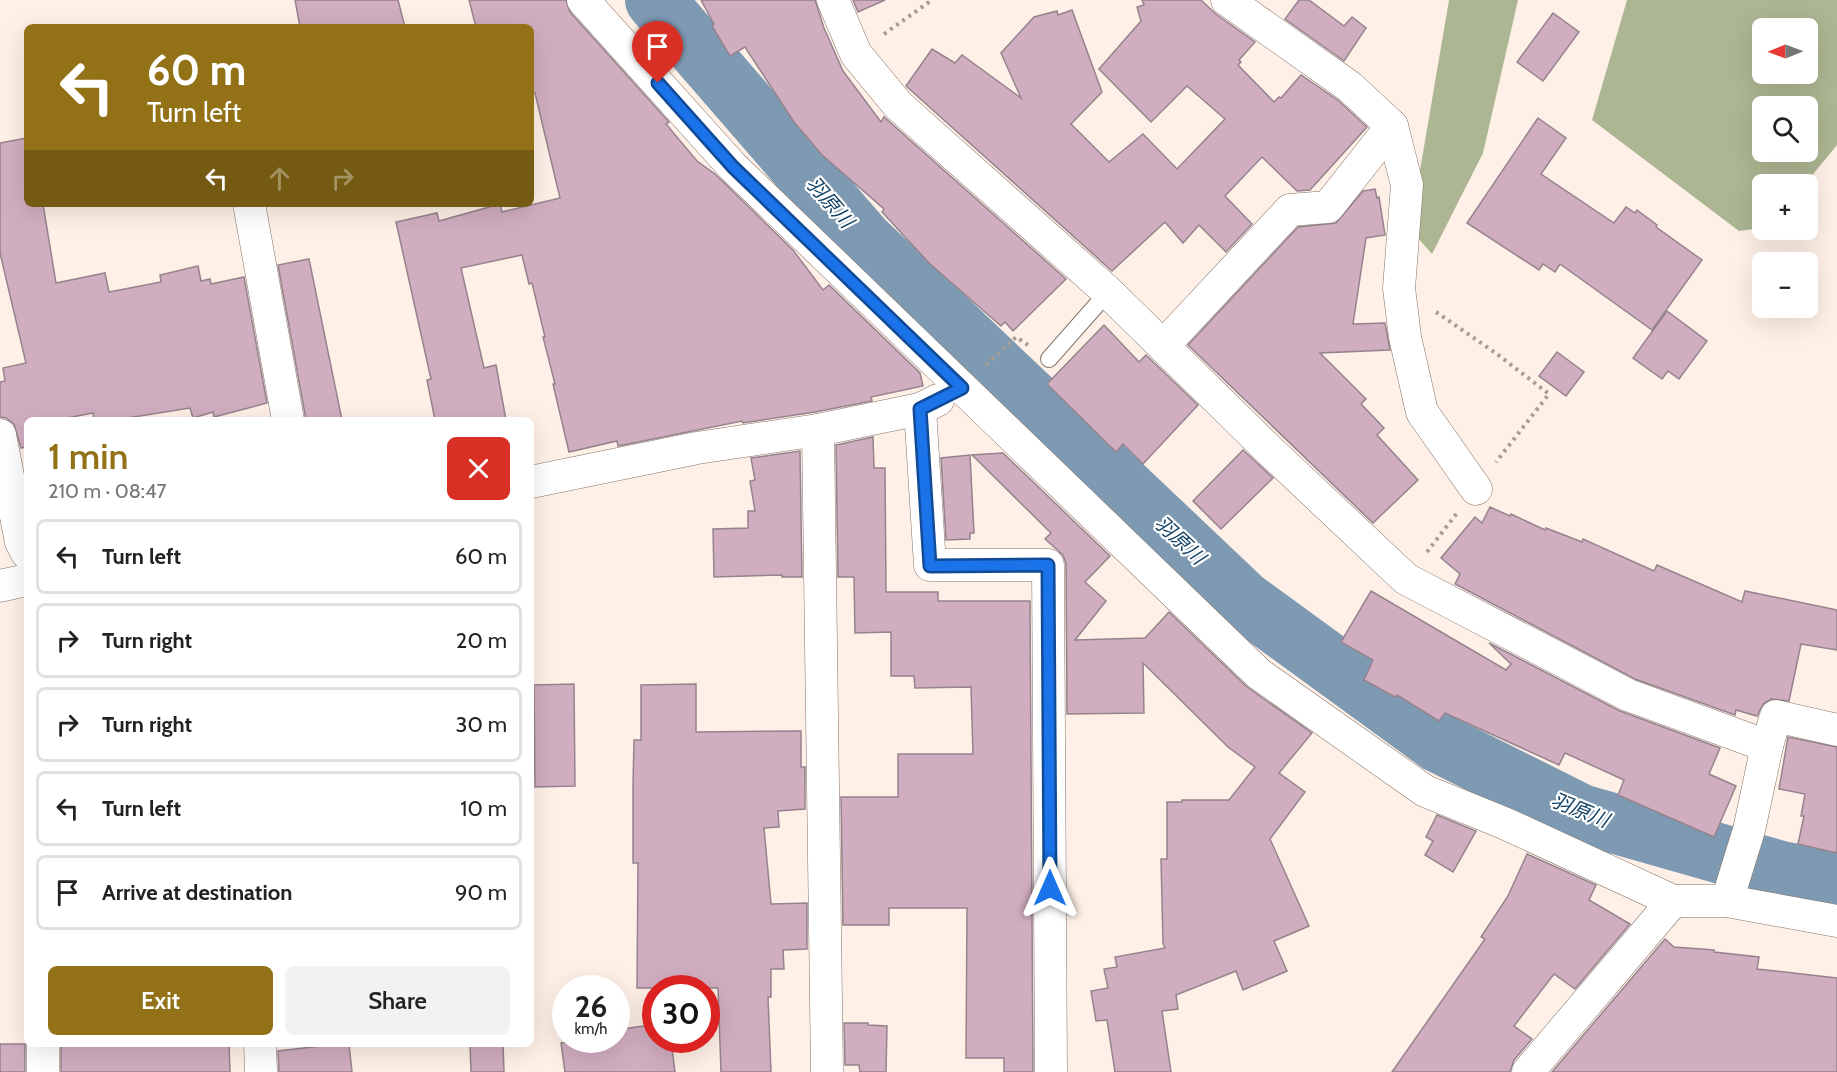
<!DOCTYPE html>
<html lang="en">
<head>
<meta charset="utf-8">
<style>
  :root { --surface:#fff; --page:#f2f2f2; --text:#222; --muted:#767676; --line:#e0e0e0; --accent:#927117 }
  body { margin:0; font-family:Cabin,"Noto Sans JP",sans-serif; background:var(--page); color:var(--text); height:100vh; display:flex; flex-direction:column; font-size:22px; white-space:nowrap }
  * { box-sizing:border-box; margin:0 }
  p { font-size:20px; color:var(--muted) }
  .icon { flex:none; width:33px; height:33px; fill:none; stroke:currentColor; stroke-width:2; stroke-linecap:round; stroke-linejoin:round }
  .map { position:relative; flex:1; overflow:hidden }
  .side { position:absolute; left:24px; top:417px; width:510px; height:630px; display:flex; flex-direction:column; background:var(--surface); border-radius:9px; box-shadow:0 6px 24px #0002 }
  .side>* { flex:none }
  .hud { position:absolute; left:24px; top:24px; width:510px; height:183px; border-radius:9px; box-shadow:0 6px 24px #0002; background:#927117; color:#fff; overflow:hidden }
  .needle { width:39px; rotate:269deg }
  .fabs { position:absolute; left:1752px; top:18px; display:grid; gap:12px }
  .fabs a { display:grid; place-items:center; width:66px; height:66px; border-radius:9px; background:var(--surface); box-shadow:0 6px 24px #0002; font-size:30px }
  .speed { position:absolute; left:552px; top:975px; display:flex; gap:12px; font-size:30px; font-weight:700; text-align:center }
  .speed>* { display:grid; place-content:center; width:78px; height:78px; border-radius:50%; background:var(--surface); box-shadow:0 6px 24px #0002; line-height:1 }
  .speed small { font-size:15px; font-weight:400 }
  .speed .limit { border:9px solid #d22; background:#fff; color:#111 }
  .pin { position:absolute; display:grid; place-items:center; width:51px; height:51px; color:#fff; margin:-62px -26px; border-radius:50% 50% 50% 0; rotate:-45deg; box-shadow:0 0 6px #0007 }
  .pin .icon { rotate:45deg }
  .me { position:absolute; width:66px; margin:-33px; rotate:0deg; stroke-linejoin:round; filter:drop-shadow(0 0 4px #0008) }
  .turn { display:flex; align-items:center; gap:21px; height:126px; padding:0 24px; font-size:27px }
  .turn .icon { width:78px; height:78px; stroke-width:2.5 }
  .turn b { display:block; font-size:42px; line-height:51px }
  .lanes { display:flex; align-items:center; height:57px; padding:0 24px; background:#0003; justify-content:center; gap:30px; direction:ltr }
  .lanes .off { opacity:.35 }
  .round { display:grid; place-items:center; flex:none; width:63px; height:63px; border-radius:9px; background:var(--page) }
  .overview { display:flex; align-items:center; justify-content:space-between; height:102px; padding:0 24px }
  h1 { font-size:36px; font-weight:600; line-height:45px; color:var(--accent) }
  .button { display:flex; gap:12px; margin-top:auto; padding:12px 24px }
  .button a { flex:1; height:69px; border-radius:9px; background:var(--accent); color:#fff; font-size:24px; font-weight:600; line-height:69px; text-align:center }
  .button a+a { background:var(--page); color:var(--text) }
  ul { padding:0; list-style:none }
  li { display:flex; align-items:center; gap:18px; height:75px; margin:0 12px 9px; padding:0 12px; border:3px solid var(--line); border-radius:9px }
  li div { flex:1 }
  li b { display:block; font-size:22px }
  li em { font-style:normal }
  .map>svg:first-child { display:block }
</style>
</head>
<body>
<div class="map">
<svg width="1837" height="1072" viewBox="0 0 1837 1072">
  <rect width="100%" height="100%" fill="#fef0e6"/>
  <g fill="#adb693" fill-rule="evenodd">
    <path d="M1449,0h69l-35,153 -51,101 -22,-25z"/>
    <path d="M1627,0h210v145l-32,39h-43v44l-23,3 -147,-111zM1762,28h46v46h-46zM1762,106h46v46h-46z"/>
  </g>
  <g fill="none" stroke-linecap="round" stroke-linejoin="round">
    <path stroke="#7e9ab3" stroke-width="60" d="M655,0l208,240 381,361 195,142 142,71 200,57 56,10"/>
  </g>
  <g fill="#d1adc0" stroke="#95838d" stroke-width="1.5">
    <path d="M295,0h103l7,27h-105z"/>
    <path d="M469,0h97l4,12 99,110 -3,2 31,37 18,13 78,76 30,40 6,-5 91,88 3,13 -52,11 1,4 -57,11 -72,11 -1,-2 -124,25 -1,-5 -48,11 -16,-68h2l-12,-47h2l-13,-54 -3,1 -7,-29 -61,13 23,100 12,-3 10,55h-71l-8,-40 4,-1 -35,-157 41,-9 2,8 61,-17 2,8 58,-14 -25,-105 -4,1v-67h-55z"/>
    <path d="M701,0h114l9,28 19,43 38,51 3,-5 182,162 -53,52 -8,-9 -4,4 -72,-63 -47,-51 2,-3 -62,-54 -28,-33 -49,-75 -15,9 -18,-30 2,-2z"/>
    <path d="M853,0h32l-27,12z"/>
    <path d="M1142,0h59l16,15 38,27 -16,18 2,2 -3,3 36,37 5,-5 2,1 20,-23 38,26 28,26 -57,63 -13,1 -35,-34 -37,39 27,28 -26,28 -27,-27 -16,18 -18,-21 -53,49 -206,-185 26,-37 23,14 7,-8 59,43 -20,-45 33,-36 23,-6 1,4 14,-5 30,82 -31,32 38,38 34,-28 34,35 48,-50 -38,-33 -36,36 -52,-53 42,-48 -4,-14 7,-2z"/>
    <path d="M1299,0h10l35,26 8,-9 14,11 -22,33 -59,-42z"/>
    <path d="M1553,13l26,19 -36,49 -26,-19z"/>
    <path d="M1538,118l28,20 -25,36 73,49 12,-16 9,6 2,-3 20,15 -1,2 46,33 -50,70 -92,-66 -5,8 -12,-8 -4,6 -72,-47z"/>
    <path d="M27,138v66h16l13,79 49,-10 4,19 52,-10 -1,-7 38,-9 3,15 9,-2 1,5 33,-7 23,126 -53,14 -1,-5 -20,6 -3,-10 -75,12h-21l-1,-7 -36,7h-30v27l-6,1 -7,-24 -8,-6 -6,-1v-35l5,-1 -2,-13 23,-5 -26,-110v-110z"/>
    <path d="M1375,189l2,9 2,-1 6,38 -19,3 -13,86 32,-1 5,27 -70,3 46,46 -5,5 23,24 -7,7 41,45 -45,43 -185,-178 110,-118 38,-4 27,-32z"/>
    <path d="M309,259l33,161h-36l-28,-155z"/>
    <path d="M1667,311l40,30 -28,38 -11,-8 -6,8 -29,-21z"/>
    <path d="M1104,325l35,37 7,-7 52,50 -55,59 -20,-20 -7,8 -69,-68z"/>
    <path d="M1557,352l27,20 -18,24 -27,-20z"/>
    <path d="M873,437l1,31h11l1,124h52v9h92l3,471h-29v-14h-38l1,-150h-78v17h-46l-2,-128h57v-43h75l-2,-67 -56,1 -1,-12h-23v-44l-36,1 -1,-56h-16l-2,-132z"/>
    <path d="M1243,450l30,28 -52,51 -28,-28z"/>
    <path d="M800,451l2,126h-20v-2l-68,2 -1,-48 35,-1v-17h7l-5,-30 5,-1 -4,-22z"/>
    <path d="M1003,453l107,103 -25,26 21,19 -31,39 70,-2 24,-26 78,75 65,46 -33,40 26,19 -35,47 39,87 -35,15 13,30 -44,19 -7,-19 -60,24 2,14 -16,2 9,61h-56l-8,-52 -11,1 -5,-30 17,-3 -4,-19 13,-2 -2,-10 50,-9 -2,-5 -2,-84h6v-57h15v-2h47l26,-33 -27,-20 -85,-84 1,50 -77,1 -1,-150 -3,-9 -18,-16 6,-6 -79,-78z"/>
    <path d="M970,455l4,78h-4v6l-24,1 -5,-82z"/>
    <path d="M1490,507l20,9 1,-2 34,16 1,-2 36,14 1,-3 71,32 3,-6 85,37 3,-11 92,19v40l-36,-6 -12,57 -18,-2 -8,5 -6,12 -21,-6 -1,5 -100,-36 -180,-95 5,-10 -19,-16 34,-41 7,6z"/>
    <path d="M1371,591l135,79 5,-6 -22,-21 131,68 100,37 -11,26 27,12 -22,51 -96,-42 6,-15 -59,-27 -6,12 -114,-52 -6,8 -42,-26 -2,2 -31,-17 9,-20 -32,-18z"/>
    <path d="M574,684l1,102 -40,1 -1,-102z"/>
    <path d="M696,684v48l105,-1v36h4v42l-27,2 1,16 -15,1 7,76 36,-1v46l-24,1 1,19h-13v28h-3l3,75h-50l-3,-84h-81l1,-125h-5v-77l1,-46h7v-55z"/>
    <path d="M1788,737l49,10v106l-39,-9 6,-28h-3l4,-22 -26,-5z"/>
    <path d="M1437,815l39,16 -23,41 -28,-17 8,-14 -7,-4z"/>
    <path d="M1527,854l69,31 -7,15 41,24 -55,65 -21,-15 -40,52 18,13 -18,21 -4,12h-118l93,-133 -4,-2 27,-41z"/>
    <path d="M1665,939l9,8 40,3v2l45,5 -2,12 80,9v94h-285z"/>
    <path d="M844,1023h24v2l19,1 -1,46h-26l-1,-7h-14z"/>
    <path d="M656,1024v16h15l4,32h-110l-4,-29 24,-3h31v-10z"/>
    <rect x="0" y="1044" width="25" height="28"/>
    <path d="M61,1044h168l1,28h-169z"/>
    <path d="M339,1044h10l3,28h-73l-1,-21z"/>
    <path d="M470,1044h33l1,28h-33z"/>
  </g>
  <g fill="none" stroke-linecap="round" stroke-linejoin="round">
    <g stroke="#847469" stroke-width="18">
      <path id="service" d="M1049,359l59,-67"/>
    </g>
    <g stroke="#847469" stroke-width="33">
      <g id="minor">
        <path d="M583,0l150,167 526,507 166,117 79,32 169,78 -145,171"/>
        <path d="M833,0l23,54 42,51 210,187 160,157 138,130 222,116 139,51"/>
        <path d="M1227,0l123,87 42,39 15,59 -8,103 6,49 17,75 54,77"/>
        <path d="M250,209l38,211"/>
        <path d="M1163,346l127,-136 38,-3 64,-81"/>
        <path d="M920,409l10,156h118l3,507"/>
        <path d="M818,430l9,642"/>
        <path d="M0,435l21,107 6,11"/>
        <path d="M531,482l166,-34 121,-18 102,-21 18,-9"/>
        <path d="M0,586l27,-6"/>
        <path d="M1673,901h54l110,20"/>
        <path d="M1727,901l22,-71 18,-84 9,-30 61,14"/>
        <path d="M43,1044v28"/>
        <path d="M260,1044l1,28"/>
      </g>
    </g>
    <g stroke="#a79c94" stroke-width="4" stroke-dasharray="3 4.5" stroke-linecap="butt">
      <path d="M884,34l48,-34"/>
      <path d="M1436,312l61,42 52,40 -53,68"/>
      <path d="M986,365l30,-28 12,8"/>
      <path d="M1427,552l30,-39"/>
    </g>
    <use href="#service" stroke="#fff" stroke-width="16"/>
    <use href="#minor" stroke="#fff" stroke-width="32"/>
  </g>
  <g fill="none" stroke-linecap="round" stroke-linejoin="round">
    <g stroke="#114b97" stroke-width="15">
      <path id="route" d="M658,83l75,84 229,221 -42,21 10,157 118,-1 2,323"/>
    </g>
    <use href="#route" stroke="#1a73e8" stroke-width="10"/>
  </g>
  <g text-anchor="middle" dominant-baseline="central" stroke-width="4.5" stroke-linejoin="round" paint-order="stroke">
    <g font-size="20" font-style="italic" fill="#144266" stroke="#fff">
      <text transform="translate(830 202) rotate(49)">羽原川</text>
      <text transform="translate(1180 540) rotate(43)">羽原川</text>
      <text transform="translate(1580 810) rotate(22)">羽原川</text>
    </g>
  </g>
</svg>
<div class="fabs">
<a><svg class="needle" viewBox="-14 -14 28 28"><path d="M0-13l5 13h-10z" fill="#e53935"/><path d="M0 13l5-13h-10z" fill="#767676"/></svg></a>
<a><svg class="icon" aria-label="search" viewBox="0 0 24 24"><circle cx="10" cy="10" r="6"/><path d="M15 15l6 6"/></svg></a>
<a>+</a>
<a>−</a>
</div>
<div class="speed"><div>26<small>km/h</small></div><div class="limit">30</div></div>
<div class="pin" style="left:658px;top:83px;background:#d93025"><svg class="icon" aria-label="arrive" viewBox="0 0 24 24"><path d="M6 21V4h12l-3 4 3 4H6"/></svg></div>
<svg class="me" style="left:1050px;top:888px" viewBox="-20 -20 40 40"><path d="M0-17L14 15 0 8-14 15z" fill="#1a73e8" stroke="#fff" stroke-width="4"/></svg>
<div class="hud">
<div class="turn"><svg class="icon" aria-label="left" viewBox="0 0 24 24"><path d="M17 20v-9H6M10 6l-5 5 5 5"/></svg><div><b>60 m</b>Turn left</div></div>
<div class="lanes"><svg class="icon" aria-label="left" viewBox="0 0 24 24"><path d="M17 20v-9H6M10 6l-5 5 5 5"/></svg><svg class="icon off" aria-label="ahead" viewBox="0 0 24 24"><path d="M12 20V5M6 11l6-6 6 6"/></svg><svg class="icon off" aria-label="right" viewBox="0 0 24 24"><path d="M7 20v-9h11M14 6l5 5-5 5"/></svg></div>
</div>
<section class="side">
<div class="overview"><div><h1>1 min</h1><p>210 m · 08:47</p></div><a class="round" style="background:#d93025;color:#fff"><svg class="icon" aria-label="close" viewBox="0 0 24 24"><path d="M6 6l12 12M18 6L6 18"/></svg></a></div>
<ul>
<li><svg class="icon" aria-label="left" viewBox="0 0 24 24"><path d="M17 20v-9H6M10 6l-5 5 5 5"/></svg><div><b>Turn left</b></div><em>60 m</em></li>
<li><svg class="icon" aria-label="right" viewBox="0 0 24 24"><path d="M7 20v-9h11M14 6l5 5-5 5"/></svg><div><b>Turn right</b></div><em>20 m</em></li>
<li><svg class="icon" aria-label="right" viewBox="0 0 24 24"><path d="M7 20v-9h11M14 6l5 5-5 5"/></svg><div><b>Turn right</b></div><em>30 m</em></li>
<li><svg class="icon" aria-label="left" viewBox="0 0 24 24"><path d="M17 20v-9H6M10 6l-5 5 5 5"/></svg><div><b>Turn left</b></div><em>10 m</em></li>
<li><svg class="icon" aria-label="arrive" viewBox="0 0 24 24"><path d="M6 21V4h12l-3 4 3 4H6"/></svg><div><b>Arrive at destination</b></div><em>90 m</em></li>
</ul>
<div class="button"><a>Exit</a><a>Share</a></div>
</section>
</div>
</body>
</html>
